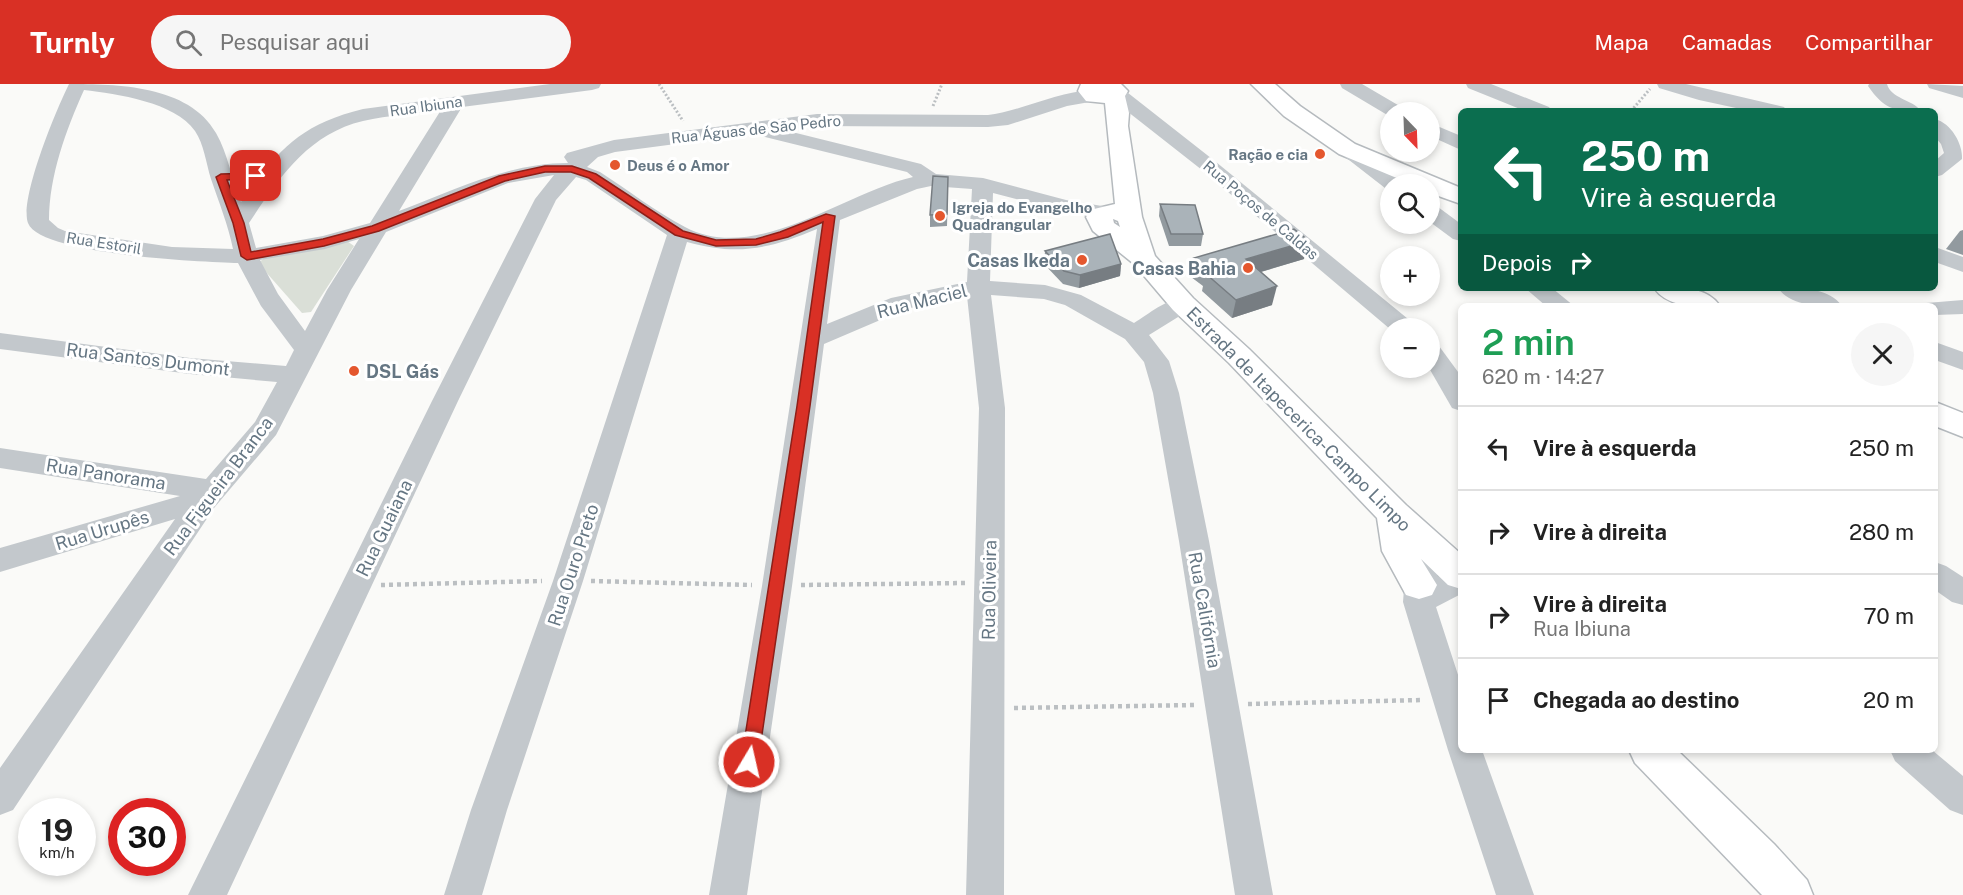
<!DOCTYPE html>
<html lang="pt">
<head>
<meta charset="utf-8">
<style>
  :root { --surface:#fff; --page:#f6f6f6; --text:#222; --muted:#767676; --line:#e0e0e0; --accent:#d93025 }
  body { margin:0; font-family:"Public Sans",sans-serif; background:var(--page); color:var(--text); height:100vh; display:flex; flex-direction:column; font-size:22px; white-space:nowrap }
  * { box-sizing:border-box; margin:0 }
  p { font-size:20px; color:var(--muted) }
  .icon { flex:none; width:33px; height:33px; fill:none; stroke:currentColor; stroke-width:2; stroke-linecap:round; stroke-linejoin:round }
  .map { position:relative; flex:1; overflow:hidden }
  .details { position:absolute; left:1458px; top:219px; width:480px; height:450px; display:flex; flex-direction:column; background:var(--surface); border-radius:9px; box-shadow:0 3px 9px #0003 }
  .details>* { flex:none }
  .banner { position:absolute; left:1458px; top:24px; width:480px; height:183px; border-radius:9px; box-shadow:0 3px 9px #0003; background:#0b6e4f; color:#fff; overflow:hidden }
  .needle { width:39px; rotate:157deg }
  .fabs { position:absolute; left:1380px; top:18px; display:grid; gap:12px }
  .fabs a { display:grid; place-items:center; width:60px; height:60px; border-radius:50%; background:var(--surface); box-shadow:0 3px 9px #0003; font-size:30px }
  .speed { position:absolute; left:18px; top:714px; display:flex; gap:12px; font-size:30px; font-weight:700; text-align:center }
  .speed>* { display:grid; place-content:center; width:78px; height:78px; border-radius:50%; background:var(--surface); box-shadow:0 3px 9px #0003; line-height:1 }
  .speed small { font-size:15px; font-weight:400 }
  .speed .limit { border:9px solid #d22; background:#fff; color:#111 }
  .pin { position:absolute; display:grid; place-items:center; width:51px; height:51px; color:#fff; margin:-26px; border-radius:12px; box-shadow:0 3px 9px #0006 }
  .me { position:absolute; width:66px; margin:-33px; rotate:9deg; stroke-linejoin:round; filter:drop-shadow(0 0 4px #0008) }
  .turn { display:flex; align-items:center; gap:21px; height:126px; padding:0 24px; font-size:27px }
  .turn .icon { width:78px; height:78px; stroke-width:2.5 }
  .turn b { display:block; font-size:42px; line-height:51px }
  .then { display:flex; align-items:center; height:57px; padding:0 24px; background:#0003; gap:12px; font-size:22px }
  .round { display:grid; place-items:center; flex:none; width:63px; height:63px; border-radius:32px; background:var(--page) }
  .overview { display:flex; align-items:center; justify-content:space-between; height:102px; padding:0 24px }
  h1 { font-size:36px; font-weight:600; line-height:45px; color:#1e9e55 }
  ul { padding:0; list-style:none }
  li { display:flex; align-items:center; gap:18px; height:84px; padding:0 24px; border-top:2px solid var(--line) }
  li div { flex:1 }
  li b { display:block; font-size:22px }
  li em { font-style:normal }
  header { display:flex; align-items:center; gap:36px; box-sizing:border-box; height:84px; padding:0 30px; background:var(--accent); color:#fff }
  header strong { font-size:28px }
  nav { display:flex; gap:33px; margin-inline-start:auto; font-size:21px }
  .search { width:420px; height:54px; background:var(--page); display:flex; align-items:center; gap:15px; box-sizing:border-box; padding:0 21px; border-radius:33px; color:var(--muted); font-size:22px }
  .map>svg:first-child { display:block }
</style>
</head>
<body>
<header>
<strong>Turnly</strong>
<div class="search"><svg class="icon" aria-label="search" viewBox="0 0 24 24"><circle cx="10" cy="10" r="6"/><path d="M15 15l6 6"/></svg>Pesquisar aqui</div>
<nav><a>Mapa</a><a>Camadas</a><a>Compartilhar</a></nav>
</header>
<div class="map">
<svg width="1963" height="811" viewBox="0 0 1963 811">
  <rect width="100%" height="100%" fill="#fafaf8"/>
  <path fill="#dadfd7" d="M347,157l7,5 -43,66 -9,1 -44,-50 8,-6z"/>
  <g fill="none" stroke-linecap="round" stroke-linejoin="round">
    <g stroke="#b5babe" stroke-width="3">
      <g id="major">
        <path d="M1081,0h40l7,7 -3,5 4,17 -1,13 14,91 13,39 38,42 56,51 157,156 55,49v35l-13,-4 -27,-26 16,26 -5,10 -13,4 -13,-4 -24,-44 -5,-33 -148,-155 -56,-53 -39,-46 -41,-33 -7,-14 8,-8 21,-5 -10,-101 -19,-2 -8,-10zM1113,135l5,2 2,6 -6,-4z"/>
        <path d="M1251,0h24l25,22 55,38 106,44v16l-31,-11v-9h-19l-72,-30 -55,-38z"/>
        <path d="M1654,204c22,0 52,-3 66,18 -22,0 -51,3 -66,-18z"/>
        <path d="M1935,318l28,11v24l-28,-11z"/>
        <path d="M1629,666h48l97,94 33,36 6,15h-51l-127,-132z"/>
      </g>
    </g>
    <g stroke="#bbbfc2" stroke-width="3" stroke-dasharray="2 2" stroke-linecap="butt">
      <path d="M659,0l24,37"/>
      <path d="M933,22l9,-22"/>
      <path d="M1631,27l19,-22"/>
    </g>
    <g stroke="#bbbfc2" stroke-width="4.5" stroke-dasharray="4 4" stroke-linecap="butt">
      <path d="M591,497l161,4"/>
      <path d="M381,501l161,-4"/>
      <path d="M801,501l164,-2"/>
      <path d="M1248,620l175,-4"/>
      <path d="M1014,624l181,-3"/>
    </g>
    <g fill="#c3c8cc" fill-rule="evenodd">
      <path d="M69,0c47,0 120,1 147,49 12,21 16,47 25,69 37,-52 58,-77 122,-93l187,-25h51l-2,4 -7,2 -130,17 -63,104c55,-21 109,-48 169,-48l-4,-6 3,-4 47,-13 203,-26 171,1c32,-3 84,-30 113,-23l2,4 -2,4 -34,6 -59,19 -20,2 -171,-1 -33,4 137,34 15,10 47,4 83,22 48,8 3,5 -3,5 -8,2 -41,-8 -72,-19 -3,88 55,4 36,10 53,28c16,-10 38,-29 57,-24l4,5 -4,5 -42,26 20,26 10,32 30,148 64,354h-38l-56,-354 -26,-148 -9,-31 -19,-23 -60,-34 -21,-6 -53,-4 14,113 -1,487h-38l13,-487 -12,-112 -61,13 -82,35 -32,242 -45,309h-38l53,-309 55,-357c-48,20 -79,27 -130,13l-104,339 -76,229 -25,85h-38l27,-85 82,-229 114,-346 -81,-55 -10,-3 -20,23 -98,201 -231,494h-39l244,-494 103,-202 19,-24 -46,8 -122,49 -35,58 -75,145 -62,73 -201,302 -13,5v-47l175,-249 -175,53v-24l180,-52 -180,-28v-20l206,31 49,-57 22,-40 -87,-8 -190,-25v-16l190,25 96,8 8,-16 -33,-44 -23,-43c-34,-1 -198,-8 -210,-40 -9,-24 29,-115 41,-139zM84,6c33,4 91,12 111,41 9,13 11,32 16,48 8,24 17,45 22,70l-61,-2 -107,-16 -7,-3 -9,-8c0,-44 17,-90 35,-130zM441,26l-71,113 -47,13 -67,12 -7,-25c30,-45 59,-89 114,-102 26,-6 53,-7 78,-11zM759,49l2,3 146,36 6,5c-68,15 -157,88 -228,50 -29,-15 -57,-37 -85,-55l-13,-5 11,-10 17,-5zM931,102l41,3 -5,93 -76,16 -64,26 13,-104 77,-31zM359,155l-32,51 -22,41 -27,-37 -18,-34 65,-11z"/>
      <path d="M1340,0h22l41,24 3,4h-16l-1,4 -47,-28z"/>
      <path d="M1466,0h25l58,23 3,4h-27l-57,-23z"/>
      <path d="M1657,0h29l98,23 3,4h-37l-51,-11 -40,-12z"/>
      <path d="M1869,0h18c4,15 25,15 34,27 -28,0 -37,-2 -53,-25z"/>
      <path d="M1927,0l36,2v12l-34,-10z"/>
      <path d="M1116,3l7,2 93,73 197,161 3,5 -26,1 -188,-159 -93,-73 -2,-4 2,-4z"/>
      <path d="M1935,35c16,4 28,25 27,40l-20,16 -7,2v-16l9,-8 -3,-9 -6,-7z"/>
      <path d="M1430,39l31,13v14l-31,-14z"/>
      <path d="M1347,59l7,2 45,35 3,4h-12v6l-5,-2 -45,-35 -3,-4 3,-4z"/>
      <path d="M1430,121l8,2 23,17v17l-8,-2 -23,-17z"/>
      <path d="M1935,163l28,10v15l-28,-10z"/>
      <path d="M1525,204h27l22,18h-28z"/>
      <path d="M1778,204c21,0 51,-1 64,18 -21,0 -51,1 -64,-18z"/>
      <path d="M1963,216v14l-28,1v-9h-11l2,-3z"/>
      <path d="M1935,258l28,10v18l-28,-10z"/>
      <path d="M1430,260l9,2 22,30v35l-9,-3 -23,-40z"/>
      <path d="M1433,454l11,4 4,8 -11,27 24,-10v27l-25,13 25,77v66h21l52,145h-38l-48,-145 -45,-148c1,-22 9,-41 19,-60z"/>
      <path d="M1935,478l11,4 17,11v28l-11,-3 -17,-12z"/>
      <path d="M1890,666h42l31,26v39l-13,-5 -55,-49z"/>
    </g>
    <use href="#major" fill="#fff" fill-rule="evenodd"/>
  </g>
  <g fill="#929a9f">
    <path d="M948,106l-1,36 -17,1v-12z"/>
    <path d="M1160,120l43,30 -2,12h-32l-10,-30z"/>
    <path d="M1963,146v25l-17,-6 14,-18z"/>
    <path d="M1045,167l76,13 -1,12 -41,12 -16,-4 -19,-20z"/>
    <path d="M1194,174l110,1 -43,13 11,33 -40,13 -30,-27 1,-5 -12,-9z"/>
  </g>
  <g fill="#777d82">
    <path d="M1309,157l-5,18 -61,18 3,-18z"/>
    <path d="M1121,180l-1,12 -41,12 1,-13z"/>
    <path d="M1277,202l-5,19 -40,13 4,-18z"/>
  </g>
  <g fill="#aab3b9" stroke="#777d82" stroke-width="1.5">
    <path d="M933,92l15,1 -1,37 -17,1z"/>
    <path d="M1160,120l35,1 8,29h-32z"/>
    <path d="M1294,145l15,12 -63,18 31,27 -41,14 -31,-27 6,-1 -17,-14z"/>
    <path d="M1110,150l11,30 -41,11 -16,-4 -19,-20z"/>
  </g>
  <path fill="#d93025" stroke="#8d1f18" stroke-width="1.5" d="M545,82h27l24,8 87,57 33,9 40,-1 24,-7 46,-18 9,2 -25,190 -52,356 -3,6 -6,2 -6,-2 -2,-6 56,-356 26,-184 -35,15 -32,8 -40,1 -41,-11 -86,-57 -18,-6h-26l-40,9 -126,50 -55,15 -77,14 -6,-4 -8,-33 -17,-46 5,-3 35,-1 5,3 -5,2 -29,2 17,43 7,29 72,-13 49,-13 127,-50z"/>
  <g fill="#e4572e" stroke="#fff" stroke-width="2">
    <circle cx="1320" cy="70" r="6"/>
    <circle cx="615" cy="81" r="6"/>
    <circle cx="940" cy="132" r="6"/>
    <circle cx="1082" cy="176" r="6"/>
    <circle cx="1248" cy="184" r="6"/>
    <circle cx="354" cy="287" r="6"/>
  </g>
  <g text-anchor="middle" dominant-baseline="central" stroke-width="6" stroke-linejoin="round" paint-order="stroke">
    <g font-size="15" fill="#657683" stroke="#fff">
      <text transform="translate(426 22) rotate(-8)">Rua Ibiuna</text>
      <text transform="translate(756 45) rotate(-6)">Rua Águas de São Pedro</text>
      <text transform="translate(1261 126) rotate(40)">Rua Poços de Caldas</text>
      <text transform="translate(104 159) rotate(9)">Rua Estoril</text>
    </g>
    <g font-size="15" font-weight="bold" fill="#657683" stroke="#fff" text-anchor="start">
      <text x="1308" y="70" text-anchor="end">Ração e cia</text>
      <text x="627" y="81">Deus é o Amor</text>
      <text x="952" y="123">Igreja do Evangelho<tspan x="952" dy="17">Quadrangular</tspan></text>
    </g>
    <g font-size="18" font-weight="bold" fill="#657683" stroke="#fff" text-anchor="end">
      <text x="1070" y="176">Casas Ikeda</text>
      <text x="1236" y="184">Casas Bahia</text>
      <text x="366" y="287" text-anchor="start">DSL Gás</text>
    </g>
    <g font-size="18" fill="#657683" stroke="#fff">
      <text transform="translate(922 217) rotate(-14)">Rua Maciel</text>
      <text transform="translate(148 275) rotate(7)">Rua Santos Dumont</text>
      <text transform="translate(1299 335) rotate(45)">Estrada de Itapecerica-Campo Limpo</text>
      <text transform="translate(106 390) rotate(9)">Rua Panorama</text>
      <text transform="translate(218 402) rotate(-53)">Rua Figueira Branca</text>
      <text transform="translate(384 444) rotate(-64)">Rua Guaiana</text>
      <text transform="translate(102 446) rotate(-17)">Rua Urupês</text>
      <text transform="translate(573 481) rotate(-72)">Rua Ouro Preto</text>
      <text transform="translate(989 506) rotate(-89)">Rua Oliveira</text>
      <text transform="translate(1205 526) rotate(80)">Rua Califórnia</text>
    </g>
  </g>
</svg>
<div class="fabs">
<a><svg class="needle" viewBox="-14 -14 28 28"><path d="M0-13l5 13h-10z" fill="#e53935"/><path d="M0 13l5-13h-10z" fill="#767676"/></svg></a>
<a><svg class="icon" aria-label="search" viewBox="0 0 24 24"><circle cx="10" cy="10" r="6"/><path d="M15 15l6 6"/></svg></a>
<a>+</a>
<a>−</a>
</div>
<div class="speed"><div>19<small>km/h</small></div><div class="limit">30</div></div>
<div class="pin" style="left:256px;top:92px;background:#d93025"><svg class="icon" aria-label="arrive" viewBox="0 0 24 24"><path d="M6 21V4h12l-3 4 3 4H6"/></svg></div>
<svg class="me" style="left:749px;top:678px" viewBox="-20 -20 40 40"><circle r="17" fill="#d93025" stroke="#fff" stroke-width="3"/><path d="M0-11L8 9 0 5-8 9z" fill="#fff"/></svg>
<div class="banner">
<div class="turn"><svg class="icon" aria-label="left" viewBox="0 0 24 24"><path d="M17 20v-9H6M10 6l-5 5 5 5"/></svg><div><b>250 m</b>Vire à esquerda</div></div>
<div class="then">Depois<svg class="icon" aria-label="right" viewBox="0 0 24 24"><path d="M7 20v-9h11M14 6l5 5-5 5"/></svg></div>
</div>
<section class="details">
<div class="overview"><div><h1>2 min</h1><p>620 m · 14:27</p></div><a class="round"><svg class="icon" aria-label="close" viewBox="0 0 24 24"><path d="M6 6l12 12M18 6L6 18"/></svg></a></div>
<ul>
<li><svg class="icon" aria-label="left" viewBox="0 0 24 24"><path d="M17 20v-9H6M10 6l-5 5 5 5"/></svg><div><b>Vire à esquerda</b></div><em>250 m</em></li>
<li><svg class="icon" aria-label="right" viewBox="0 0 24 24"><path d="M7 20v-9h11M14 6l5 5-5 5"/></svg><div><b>Vire à direita</b></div><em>280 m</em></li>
<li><svg class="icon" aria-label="right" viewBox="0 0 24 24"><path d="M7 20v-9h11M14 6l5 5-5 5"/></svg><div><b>Vire à direita</b><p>Rua Ibiuna</p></div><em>70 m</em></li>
<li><svg class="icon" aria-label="arrive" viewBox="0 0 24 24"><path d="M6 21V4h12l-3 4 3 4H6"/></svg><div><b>Chegada ao destino</b></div><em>20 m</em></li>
</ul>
</section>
</div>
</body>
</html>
